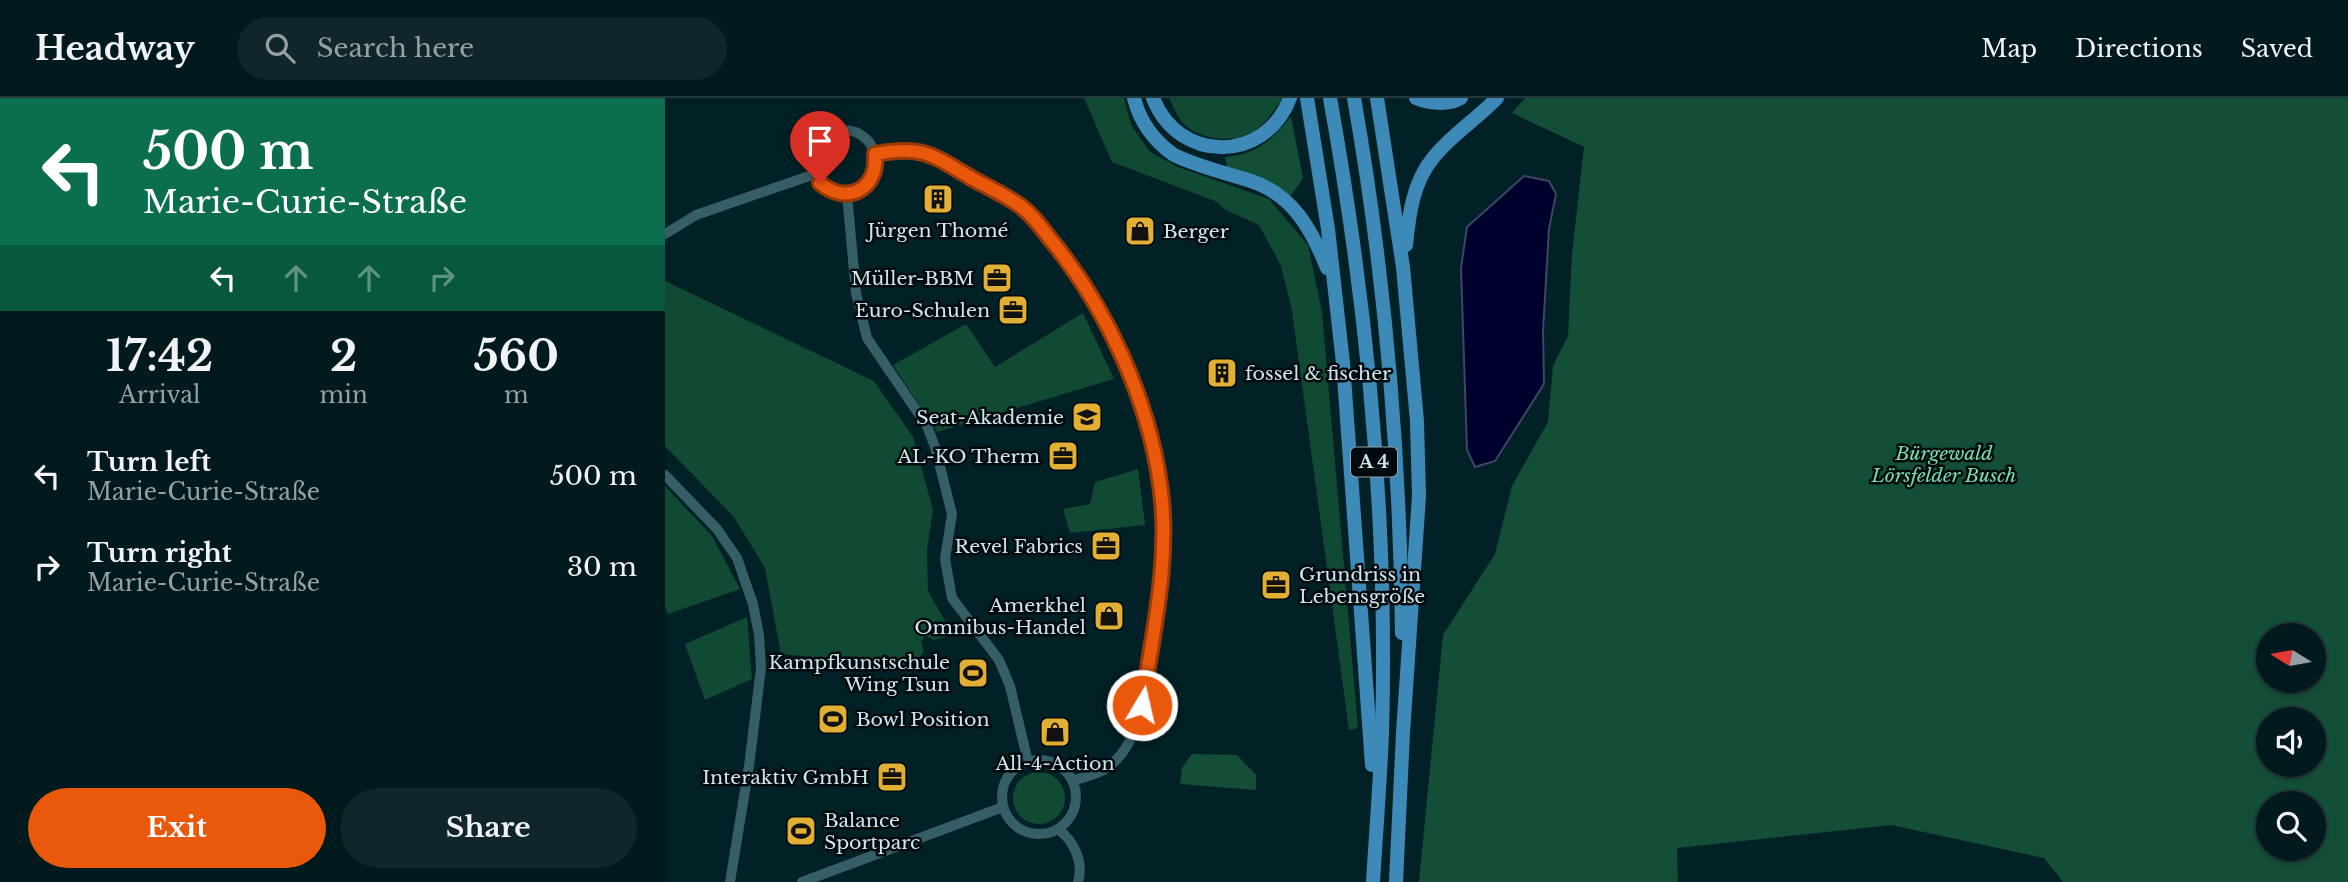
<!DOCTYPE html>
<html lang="en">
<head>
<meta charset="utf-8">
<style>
  :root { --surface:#02191d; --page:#10262a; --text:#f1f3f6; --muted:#96a0a4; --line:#23383b; --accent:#ea580c }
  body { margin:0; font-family:"Libre Baskerville",serif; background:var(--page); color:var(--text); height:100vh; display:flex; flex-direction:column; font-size:26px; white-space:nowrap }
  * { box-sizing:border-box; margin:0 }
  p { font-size:23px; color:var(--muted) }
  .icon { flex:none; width:38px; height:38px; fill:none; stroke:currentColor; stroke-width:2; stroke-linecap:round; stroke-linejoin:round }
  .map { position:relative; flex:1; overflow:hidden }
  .drawer { display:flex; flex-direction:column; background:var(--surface); width:665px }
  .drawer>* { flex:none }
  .guide { background:#0b6e4f; color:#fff; overflow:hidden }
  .needle { width:46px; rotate:281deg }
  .buttons { position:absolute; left:1591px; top:525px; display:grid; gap:14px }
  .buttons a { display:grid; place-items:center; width:70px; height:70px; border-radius:50%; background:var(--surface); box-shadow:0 2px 5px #0004,0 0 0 2px var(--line); font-size:35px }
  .pin { position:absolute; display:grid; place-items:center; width:60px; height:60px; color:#fff; margin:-72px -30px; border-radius:50% 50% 50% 0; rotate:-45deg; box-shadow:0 0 7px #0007 }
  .pin .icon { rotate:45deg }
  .me { position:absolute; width:77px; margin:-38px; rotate:9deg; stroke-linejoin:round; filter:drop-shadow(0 0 5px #0008) }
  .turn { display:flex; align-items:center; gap:24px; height:147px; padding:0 28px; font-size:32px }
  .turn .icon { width:91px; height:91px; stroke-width:2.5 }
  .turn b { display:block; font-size:49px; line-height:60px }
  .lanes { display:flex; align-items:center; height:66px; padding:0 28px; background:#0003; justify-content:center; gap:35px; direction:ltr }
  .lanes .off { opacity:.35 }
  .eta { display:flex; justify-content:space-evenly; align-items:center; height:119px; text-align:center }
  .eta b { font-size:42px; font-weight:700; line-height:49px }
  .primary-button { display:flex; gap:14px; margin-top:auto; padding:14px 28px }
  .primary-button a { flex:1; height:80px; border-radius:42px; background:var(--accent); color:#fff; font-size:28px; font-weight:700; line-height:80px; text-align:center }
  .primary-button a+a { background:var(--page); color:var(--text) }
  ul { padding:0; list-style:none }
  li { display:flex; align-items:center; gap:21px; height:91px; padding:0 28px }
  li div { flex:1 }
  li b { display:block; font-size:26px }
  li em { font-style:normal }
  header { display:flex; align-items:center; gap:42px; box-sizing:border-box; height:98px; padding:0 35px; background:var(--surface); border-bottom:2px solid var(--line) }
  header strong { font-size:33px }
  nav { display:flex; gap:38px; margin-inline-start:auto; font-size:24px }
  .search { width:490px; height:63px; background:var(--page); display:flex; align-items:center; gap:18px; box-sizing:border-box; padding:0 24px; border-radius:38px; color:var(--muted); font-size:26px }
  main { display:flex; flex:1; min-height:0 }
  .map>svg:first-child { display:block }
</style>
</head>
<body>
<header>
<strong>Headway</strong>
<div class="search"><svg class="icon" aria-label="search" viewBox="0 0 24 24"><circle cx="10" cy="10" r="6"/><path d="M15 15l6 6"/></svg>Search here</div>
<nav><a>Map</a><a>Directions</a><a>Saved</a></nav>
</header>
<main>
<section class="drawer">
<div class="guide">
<div class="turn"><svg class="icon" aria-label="left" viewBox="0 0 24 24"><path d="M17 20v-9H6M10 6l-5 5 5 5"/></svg><div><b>500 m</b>Marie-Curie-Straße</div></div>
<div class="lanes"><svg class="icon" aria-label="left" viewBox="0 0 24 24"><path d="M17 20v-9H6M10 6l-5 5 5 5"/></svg><svg class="icon off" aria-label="ahead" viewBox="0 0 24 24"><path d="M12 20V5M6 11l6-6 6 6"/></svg><svg class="icon off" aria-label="ahead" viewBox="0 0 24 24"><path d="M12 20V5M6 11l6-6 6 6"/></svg><svg class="icon off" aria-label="right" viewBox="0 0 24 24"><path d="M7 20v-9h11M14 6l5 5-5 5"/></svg></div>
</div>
<div class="eta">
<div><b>17:42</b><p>Arrival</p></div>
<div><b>2</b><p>min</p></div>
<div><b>560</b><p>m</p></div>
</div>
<ul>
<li><svg class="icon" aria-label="left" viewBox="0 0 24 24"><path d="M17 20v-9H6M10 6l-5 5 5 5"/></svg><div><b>Turn left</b><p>Marie-Curie-Straße</p></div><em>500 m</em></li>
<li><svg class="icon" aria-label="right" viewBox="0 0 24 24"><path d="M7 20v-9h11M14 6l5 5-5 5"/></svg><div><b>Turn right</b><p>Marie-Curie-Straße</p></div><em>30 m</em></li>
</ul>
<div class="primary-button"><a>Exit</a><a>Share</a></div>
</section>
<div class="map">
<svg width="1683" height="784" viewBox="0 0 1683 784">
  <rect width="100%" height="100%" fill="#022127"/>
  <g fill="#104a33">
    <path d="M419,0h40l7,27 19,27 28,15 91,32 39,46 14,67 36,416 -9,2 -57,-419 -11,-45 -22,-41 -33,-15 -11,-9 -103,-39z"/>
    <path d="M504,0h114c-10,13 -19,29 -34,36 -18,9 -47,5 -63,-8 -7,-5 -13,-20 -17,-28z"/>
    <path d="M0,183l209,100 39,56 20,73 -6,40 1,41 20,35v10l-14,4 -8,-4 -5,5 3,11 -12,14 -131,-12 -16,-86 -31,-51 -69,-71z"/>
    <path d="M418,215l31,66 -177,53 -44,-67 73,-41 29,43z"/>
    <path d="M473,371l7,56 -75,8 -7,-24 27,-5 5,-22z"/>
    <path d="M0,388l47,50 28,53 -72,25 -3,-8z"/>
    <path d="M82,519l5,62 -47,21 -20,-56z"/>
    <circle cx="374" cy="700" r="26"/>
  </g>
  <g fill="#134e36" fill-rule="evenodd">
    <path d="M860,0h823v784h-285l-19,-24 -153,-33 -214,23 1,34h-259l24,-247 52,-81 17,-68 36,-64 5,-56 15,-30 4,-82 12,-107 -72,-34zM1648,537v46h-45v-46zM1648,621v46h-45v-46zM1648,705v46h-45v-46z"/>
    <path d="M626,19l12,61 -12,18 -33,-19 -31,-10 -2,-10c33,-3 45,-16 66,-40z"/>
    <path d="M527,656l45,1 19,20v15l-76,-6 2,-16z"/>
  </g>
  <path fill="#00002c" stroke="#3e4565" stroke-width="2" d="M859,78l25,5 7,13 -7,35 -6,101 1,54 -49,77 -20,6 -8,-17 -6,-182 6,-41z"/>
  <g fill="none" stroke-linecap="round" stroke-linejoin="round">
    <g stroke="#365e67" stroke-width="10">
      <circle cx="179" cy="64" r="32"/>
      <path d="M210,56c52,-9 60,3 103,28 13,7 29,14 41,23 13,9 23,24 32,35 66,81 109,188 113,292 2,38 -8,78 -13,115 -6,41 -8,95 -44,121 -10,7 -24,9 -35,13"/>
      <path d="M182,96l9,99 11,45 60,88 8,21 17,67 -7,45 7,39 47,62 11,26 18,76"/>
      <path d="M0,136l31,-19 119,-41"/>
      <path d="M0,377l52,54 20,29 16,46 6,31 2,33 -12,98 -19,116"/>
      <circle cx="374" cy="699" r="37"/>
      <path d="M393,731c16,12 26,33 20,53"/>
      <path d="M137,784l201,-75"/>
    </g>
    <g stroke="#3d8ab8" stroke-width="14">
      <path d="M469,0c6,24 20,43 40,57 25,12 52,18 77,26 42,14 61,49 76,87"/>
      <path d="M488,0c25,65 112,66 137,0"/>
      <path d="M642,0l21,131 15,134 29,402"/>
      <path d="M665,0c37,206 58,426 52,635 -2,50 -6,100 -9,149"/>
      <path d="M689,0c31,176 46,357 48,535"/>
      <path d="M712,0l26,169 14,154 2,75 -16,237 -7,149"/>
      <path d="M751,0c13,6 33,7 45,0"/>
      <path d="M741,147c3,-30 7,-63 27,-87 18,-23 44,-39 64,-60"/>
    </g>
  </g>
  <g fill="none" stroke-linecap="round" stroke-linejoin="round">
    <g stroke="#983908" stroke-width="18">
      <path id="route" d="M155,85c27,23 59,6 55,-29 49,-9 57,1 98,25 15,8 32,16 46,26 13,9 23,23 32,35 55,67 97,158 109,244 11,73 -7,148 -18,221"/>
    </g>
    <use href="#route" stroke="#ea580c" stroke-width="12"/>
  </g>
  <defs>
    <g id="building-square" transform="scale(1.575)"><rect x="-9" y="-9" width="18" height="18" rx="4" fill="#e1af34" stroke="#00090d"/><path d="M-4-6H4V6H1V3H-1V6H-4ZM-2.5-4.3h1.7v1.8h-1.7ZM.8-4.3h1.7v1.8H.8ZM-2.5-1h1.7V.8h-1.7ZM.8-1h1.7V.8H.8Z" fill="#111"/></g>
    <g id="shop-square" transform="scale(1.575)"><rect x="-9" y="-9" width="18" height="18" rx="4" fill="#e1af34" stroke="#00090d"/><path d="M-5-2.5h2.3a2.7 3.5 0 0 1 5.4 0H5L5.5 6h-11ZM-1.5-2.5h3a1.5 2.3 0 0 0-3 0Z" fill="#111"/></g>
    <g id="office-square" transform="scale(1.575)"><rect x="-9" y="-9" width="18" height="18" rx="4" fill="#e1af34" stroke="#00090d"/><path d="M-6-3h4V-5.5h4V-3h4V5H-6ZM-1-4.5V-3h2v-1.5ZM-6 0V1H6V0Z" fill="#111"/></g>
    <g id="school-square" transform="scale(1.575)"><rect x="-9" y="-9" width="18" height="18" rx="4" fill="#e1af34" stroke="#00090d"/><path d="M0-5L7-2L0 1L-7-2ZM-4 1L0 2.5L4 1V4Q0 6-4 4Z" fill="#111"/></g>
    <g id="stadium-square" transform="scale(1.575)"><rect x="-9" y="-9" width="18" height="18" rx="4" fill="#e1af34" stroke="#00090d"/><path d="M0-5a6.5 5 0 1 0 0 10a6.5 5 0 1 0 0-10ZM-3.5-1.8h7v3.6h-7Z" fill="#111"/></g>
  </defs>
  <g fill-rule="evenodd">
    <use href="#building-square" x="273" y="101"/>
    <use href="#shop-square" x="475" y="133"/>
    <use href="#office-square" x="332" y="180"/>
    <use href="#office-square" x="348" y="212"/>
    <use href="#building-square" x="557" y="275"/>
    <use href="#school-square" x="422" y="319"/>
    <use href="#office-square" x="398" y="358"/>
    <use href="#office-square" x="441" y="448"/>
    <use href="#office-square" x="611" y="487"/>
    <use href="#shop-square" x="444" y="518"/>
    <use href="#stadium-square" x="308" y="575"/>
    <use href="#stadium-square" x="168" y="621"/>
    <use href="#shop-square" x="390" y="634"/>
    <use href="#office-square" x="227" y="679"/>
    <use href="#stadium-square" x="136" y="733"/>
  </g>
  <g text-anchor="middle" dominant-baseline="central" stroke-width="5" stroke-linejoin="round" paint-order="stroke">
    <rect fill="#00090d" stroke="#92a3a8" stroke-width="2" x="686" y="349.5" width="46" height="29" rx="5"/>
    <g font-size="18" font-weight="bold" fill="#d0e5ea">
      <text x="709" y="364">A 4</text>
    </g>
    <g font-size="19" fill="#d0e5ea" stroke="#00090d" text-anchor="end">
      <text x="273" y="132" text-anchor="middle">Jürgen Thomé</text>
      <text x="498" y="133" text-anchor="start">Berger</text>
      <text x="309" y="180">Müller-BBM</text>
      <text x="325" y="212">Euro-Schulen</text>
      <text x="580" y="275" text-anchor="start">fossel &amp; fischer</text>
      <text x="399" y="319">Seat-Akademie</text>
      <text x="375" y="358">AL-KO Therm</text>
      <text x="418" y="448">Revel Fabrics</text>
      <text x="634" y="476" text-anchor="start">Grundriss in<tspan x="634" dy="22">Lebensgröße</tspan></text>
      <text x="421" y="507">Amerkhel<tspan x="421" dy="22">Omnibus-Handel</tspan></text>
      <text x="285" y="564">Kampfkunstschule<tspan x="285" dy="22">Wing Tsun</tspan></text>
      <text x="191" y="621" text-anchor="start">Bowl Position</text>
      <text x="390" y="665" text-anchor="middle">All-4-Action</text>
      <text x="204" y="679">Interaktiv GmbH</text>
      <text x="159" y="722" text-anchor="start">Balance<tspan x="159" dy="22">Sportparc</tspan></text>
    </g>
    <g font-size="19" font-style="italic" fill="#76e0af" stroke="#00090d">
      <text x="1279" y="355">Bürgewald<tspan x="1279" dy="22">Lörsfelder Busch</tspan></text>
    </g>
  </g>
</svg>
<div class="buttons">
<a><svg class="needle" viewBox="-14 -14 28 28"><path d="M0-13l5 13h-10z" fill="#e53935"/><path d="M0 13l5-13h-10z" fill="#96a0a4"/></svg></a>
<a><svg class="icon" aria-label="sound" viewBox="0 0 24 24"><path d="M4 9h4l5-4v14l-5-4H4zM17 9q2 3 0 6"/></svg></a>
<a><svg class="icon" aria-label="search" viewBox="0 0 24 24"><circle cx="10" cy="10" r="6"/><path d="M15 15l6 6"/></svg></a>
</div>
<div class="pin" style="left:155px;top:85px;background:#d93025"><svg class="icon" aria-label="arrive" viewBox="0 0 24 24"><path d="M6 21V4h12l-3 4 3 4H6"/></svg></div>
<svg class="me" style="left:477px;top:607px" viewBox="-20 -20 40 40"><circle r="17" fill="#ea580c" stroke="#fff" stroke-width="3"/><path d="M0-11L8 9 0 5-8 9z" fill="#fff"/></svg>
</div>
</main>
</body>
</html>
